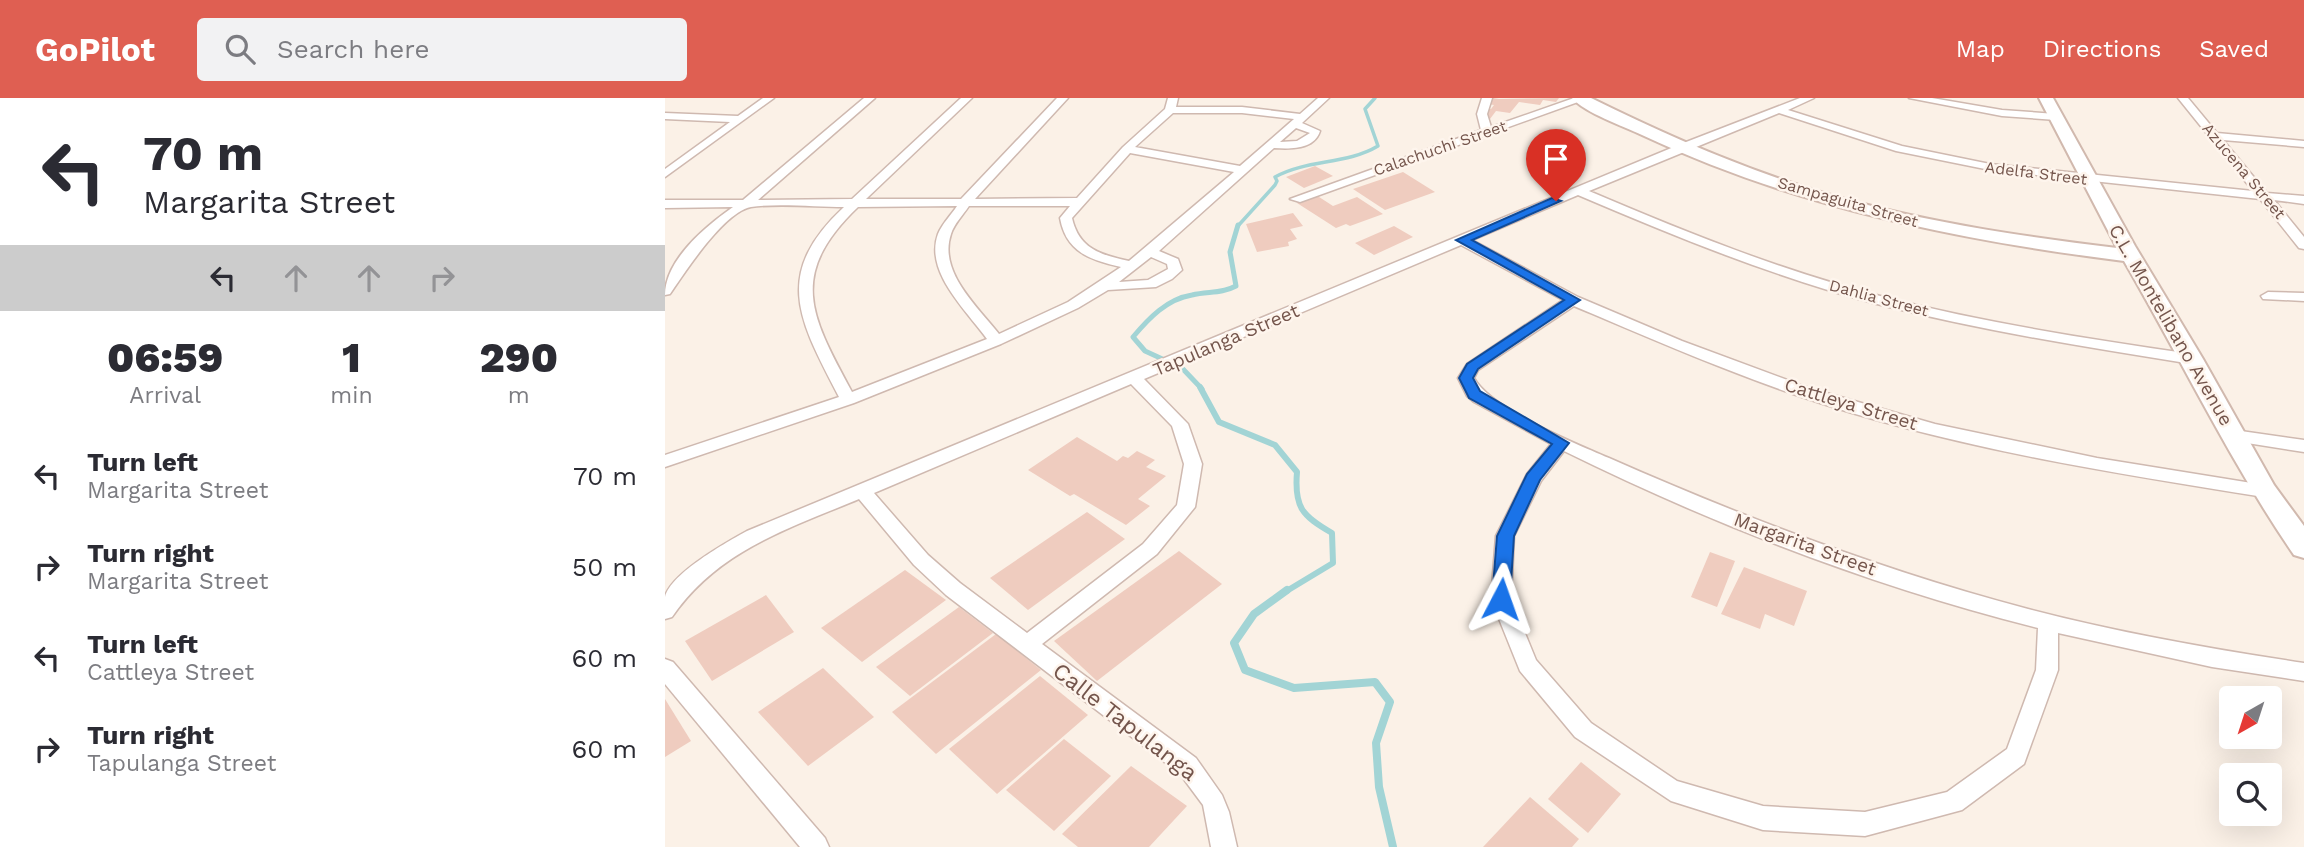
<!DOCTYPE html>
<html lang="en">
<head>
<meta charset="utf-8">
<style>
  :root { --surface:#fff; --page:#f2f2f3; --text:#2b2b33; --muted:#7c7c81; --accent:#df5f52 }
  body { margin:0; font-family:"Work Sans",sans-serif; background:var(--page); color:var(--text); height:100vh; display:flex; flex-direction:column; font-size:26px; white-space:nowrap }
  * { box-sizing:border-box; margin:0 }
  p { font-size:23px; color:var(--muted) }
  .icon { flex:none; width:38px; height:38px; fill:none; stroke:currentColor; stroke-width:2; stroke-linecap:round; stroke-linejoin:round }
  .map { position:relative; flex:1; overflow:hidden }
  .panel { display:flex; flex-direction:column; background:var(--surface); width:665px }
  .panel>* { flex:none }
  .guide { background:#fff; color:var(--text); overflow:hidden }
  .needle { width:46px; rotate:219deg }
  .controls { position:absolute; left:1554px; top:588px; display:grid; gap:14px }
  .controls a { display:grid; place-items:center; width:63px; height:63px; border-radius:7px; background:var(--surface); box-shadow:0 7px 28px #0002; font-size:35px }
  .pin { position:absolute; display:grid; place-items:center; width:60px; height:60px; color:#fff; margin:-72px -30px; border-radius:50% 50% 50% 0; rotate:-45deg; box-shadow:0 0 7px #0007 }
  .pin .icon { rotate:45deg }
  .me { position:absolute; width:77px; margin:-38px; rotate:4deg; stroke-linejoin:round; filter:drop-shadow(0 0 5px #0008) }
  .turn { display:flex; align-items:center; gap:24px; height:147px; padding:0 28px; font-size:32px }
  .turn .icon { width:91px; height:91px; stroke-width:2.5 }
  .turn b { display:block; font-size:49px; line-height:60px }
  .lanes { display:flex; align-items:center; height:66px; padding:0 28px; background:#0003; justify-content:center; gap:35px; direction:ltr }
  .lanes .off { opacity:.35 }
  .eta { display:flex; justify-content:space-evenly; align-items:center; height:119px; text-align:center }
  .eta b { font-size:42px; font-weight:800; line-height:49px }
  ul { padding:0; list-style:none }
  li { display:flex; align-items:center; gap:21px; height:91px; padding:0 28px }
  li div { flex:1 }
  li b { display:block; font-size:26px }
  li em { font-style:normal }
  header { display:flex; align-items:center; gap:42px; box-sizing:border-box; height:98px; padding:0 35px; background:var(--accent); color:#fff }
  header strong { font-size:33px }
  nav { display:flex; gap:38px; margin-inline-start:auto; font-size:24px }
  .search { width:490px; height:63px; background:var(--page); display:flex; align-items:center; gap:18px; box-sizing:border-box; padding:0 24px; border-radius:7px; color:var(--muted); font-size:26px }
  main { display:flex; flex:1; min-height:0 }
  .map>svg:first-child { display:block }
</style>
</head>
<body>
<header>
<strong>GoPilot</strong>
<div class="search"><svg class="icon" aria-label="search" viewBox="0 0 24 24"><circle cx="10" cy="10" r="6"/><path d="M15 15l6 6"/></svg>Search here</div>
<nav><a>Map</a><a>Directions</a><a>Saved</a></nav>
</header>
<main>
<section class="panel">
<div class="guide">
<div class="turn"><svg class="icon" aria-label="left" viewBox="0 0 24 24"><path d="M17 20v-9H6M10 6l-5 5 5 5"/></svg><div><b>70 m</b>Margarita Street</div></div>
<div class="lanes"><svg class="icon" aria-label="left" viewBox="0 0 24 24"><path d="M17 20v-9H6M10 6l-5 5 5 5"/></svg><svg class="icon off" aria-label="ahead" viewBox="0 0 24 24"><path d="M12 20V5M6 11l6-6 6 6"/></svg><svg class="icon off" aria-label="ahead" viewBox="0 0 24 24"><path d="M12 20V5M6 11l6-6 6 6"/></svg><svg class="icon off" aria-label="right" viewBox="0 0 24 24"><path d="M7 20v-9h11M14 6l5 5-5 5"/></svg></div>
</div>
<div class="eta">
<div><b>06:59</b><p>Arrival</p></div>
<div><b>1</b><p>min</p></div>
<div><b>290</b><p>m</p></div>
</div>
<ul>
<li><svg class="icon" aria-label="left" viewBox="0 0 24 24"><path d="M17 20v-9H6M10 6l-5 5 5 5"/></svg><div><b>Turn left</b><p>Margarita Street</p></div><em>70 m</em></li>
<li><svg class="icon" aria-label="right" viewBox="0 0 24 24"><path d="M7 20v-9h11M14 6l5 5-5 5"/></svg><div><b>Turn right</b><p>Margarita Street</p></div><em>50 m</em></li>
<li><svg class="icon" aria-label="left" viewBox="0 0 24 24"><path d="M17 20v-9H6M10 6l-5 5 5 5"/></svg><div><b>Turn left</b><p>Cattleya Street</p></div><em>60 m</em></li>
<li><svg class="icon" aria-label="right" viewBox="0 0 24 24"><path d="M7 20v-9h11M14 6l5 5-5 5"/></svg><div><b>Turn right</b><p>Tapulanga Street</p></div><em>60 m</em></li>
</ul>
</section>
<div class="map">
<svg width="1639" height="749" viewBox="0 0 1639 749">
  <rect width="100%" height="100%" fill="#fbf1e7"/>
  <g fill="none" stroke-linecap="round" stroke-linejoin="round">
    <path stroke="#a2d4d5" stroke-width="3.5" d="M572,129l38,-42 2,-4 -2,-4c33,-18 71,-12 103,-31l-13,-37 10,-11"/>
    <path stroke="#a2d4d5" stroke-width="5" d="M537,291l-20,-21 -37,-17 -12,-14c16,-19 34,-38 59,-42 16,-4 29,-1 44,-9l-6,-34 8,-27"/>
    <path stroke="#a2d4d5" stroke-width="6" d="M535,289l19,35 56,23 22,27c-3,35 5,44 35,61l1,30 -48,29"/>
    <path stroke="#a2d4d5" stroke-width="8" d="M622,492l-33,24 -20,29 11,27 49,18 81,-6 15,20 -14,41 3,44 14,60"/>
  </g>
  <g fill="#efccbf">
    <path d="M828,0l6,1 60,-1 -3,4 -13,-2 -3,5 -21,-3 -9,11 -14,-2 -6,8 -5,-1 1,-10 5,1 3,-4 -6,-1z"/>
    <path d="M650,68l18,10 -29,12 -18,-11z"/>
    <path d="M738,74l32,20 -50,18 -32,-21z"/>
    <path d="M651,97l17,11 24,-9 26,17 -33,12 -4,-2 -10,4 -39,-25z"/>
    <path d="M628,115l10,13 -13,3 7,10 -9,3 1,4 -32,6 -11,-28z"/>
    <path d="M729,128l19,11 -39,18 -19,-12z"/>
    <path d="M412,339l40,24 6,-5 5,2 9,-7 18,9 -9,7 20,9 -28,23 12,7 -24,19 -52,-31 -4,2 -42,-26z"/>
    <path d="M422,414l38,27 -97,71 -38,-32z"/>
    <path d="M514,453l43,33 -125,97 -43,-40z"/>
    <path d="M1045,454l25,9 -18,46 -26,-10z"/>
    <path d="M1079,469l63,24 -13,35 -29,-12 -5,15 -39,-15z"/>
    <path d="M240,472l41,30 -84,62 -41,-34z"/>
    <path d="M101,497l28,37 -82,49 -27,-40z"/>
    <path d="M294,509l34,26 -83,63 -34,-29z"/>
    <path d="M331,536l45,36 -105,84 -44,-42z"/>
    <path d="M158,570l51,49 -66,49 -50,-54z"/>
    <path d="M375,578l48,39 -91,79 -48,-45z"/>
    <path d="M0,601l26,42 -26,16z"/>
    <path d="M399,641l47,37 -57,55 -48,-41z"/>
    <path d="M916,664l40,32 -33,39 -40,-34z"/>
    <path d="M466,668l56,40 -38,41h-71l-16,-13z"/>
    <path d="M865,699l49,42 -7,8h-89z"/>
  </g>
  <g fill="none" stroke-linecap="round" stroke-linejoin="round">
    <g stroke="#cfb9b0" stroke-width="3">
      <g id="street">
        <path d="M98,0h11l-109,79v-8l65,-47 -65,-3v-6l73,3z"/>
        <path d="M199,0h11l-117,102 94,-1 109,-101h11l-106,101h95l96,-101h11l-93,101 102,-1 46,-51 42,-38 3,-11h10l-2,9h66l58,7 18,-16h11l-27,25 18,8c-6,19 -30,18 -46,17l-115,103 19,8 4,11 -10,9 -16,8 -48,3 -30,18 -77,36 -147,59 -189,64v-12l174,-58c-39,-76 -68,-122 5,-190 -27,0 -67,-4 -93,0 -27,5 -66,65 -81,87l-5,1c0,-35 41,-69 68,-88l-68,1v-8h78zM508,15h69l52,6 -54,47 -105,-19zM631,30l14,5 -13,8 -17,1zM465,55l104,19 -105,89c-28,-6 -50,-12 -57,-43zM292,108c-6,9 -15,18 -19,28 -14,38 29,77 49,105l-135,53c-41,-76 -65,-117 6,-185zM304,108h101l-10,12c6,34 30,42 61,49l-53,35 -69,32c-21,-27 -61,-62 -48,-100 3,-10 12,-19 18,-28zM486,159l16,7 1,5 -20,11 -29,2z"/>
        <path d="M817,0h10l-5,16 4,13 83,-29h15l-289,104 -10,-3 191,-69 -4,-16z"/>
        <path d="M1135,0h14l-26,12 114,36 88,18 263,27 -75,-93h10l29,35 87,8v6l-81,-7 44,53 37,3v8l-30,-4 30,37v12l-5,-1 -39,-49 -270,-29 -94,-19 -117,-38 -190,78c96,41 193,80 295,106 101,26 205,42 308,57l8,5 -8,5c-107,-17 -214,-34 -319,-61 -101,-27 -199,-67 -295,-108l-106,45 106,57 104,44 127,47 126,36 162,34 167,27 6,2 3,4 -3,4 -6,2c-157,-25 -317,-50 -468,-102 -75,-26 -149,-58 -222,-89l-96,64 -4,8c17,31 100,65 135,80 136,60 275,113 419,151 91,24 183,40 276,54v18l-92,-14 -154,-34v37l-34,94 -62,46 -97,26 -102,-6 -92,-29 -96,-64 -55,-66 -29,-72 5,-63 31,-62 24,-30 -77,-42 -7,-6 -9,-18 9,-14 96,-64 -102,-55 -317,134 44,45 14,40 -7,43 -38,47 -115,90 154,114 26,37 7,17 8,35h-26l-8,-42 -23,-31 -234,-179 -32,-30 -55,-66c-71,30 -141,51 -187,118l-7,2c0,-7 0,-16 0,-22 6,-24 62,-55 82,-66l934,-387zM466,286l41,42 12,38 -7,41 -34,39 -116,89 -67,-50 -32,-28 -54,-62zM899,353c150,74 311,136 474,177l-2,42 -29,79 -60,43 -82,20 -102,-6 -86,-25 -86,-58 -55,-63 -25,-61 3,-63 27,-55z"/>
        <path d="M1244,0h23l70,12 54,4 5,3 -5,3 -54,-4z"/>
        <path d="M1603,194l36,1v8l-41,-2 -2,-3z"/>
        <path d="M1569,332l70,10v12l-76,-12 -2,-4 2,-4z"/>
        <path d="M0,561l8,3 152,176 4,9h-29l-135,-163z"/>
      </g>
    </g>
    <g stroke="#d1b9ae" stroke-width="4">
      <path id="secondary" d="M907,0h19c83,41 168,78 258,102 87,24 178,37 268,48l-78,-150h14l82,148 68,113 71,126 30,41v32l-10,-3c-64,-93 -113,-196 -170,-294 -167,-21 -329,-54 -482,-126 -19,-9 -57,-22 -70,-37z"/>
    </g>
    <use href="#street" fill="#fff" fill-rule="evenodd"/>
    <use href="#secondary" fill="#fff" fill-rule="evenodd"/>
  </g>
  <path fill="#1a73e8" stroke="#114b97" stroke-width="2" d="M887,100l9,3 -89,39 108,60 -102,69 -5,9 7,13 89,52 -29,37 -26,56 -4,63 -3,5 -6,2 -7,-2 -2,-5 5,-63 30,-62 25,-30 -83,-46 -10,-20 8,-14 97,-64 -108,-60z"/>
  <g text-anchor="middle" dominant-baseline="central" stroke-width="5" stroke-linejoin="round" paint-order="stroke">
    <g font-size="16" fill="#74554c" stroke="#fef5ed">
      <text transform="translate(775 50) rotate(-19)">Calachuchi Street</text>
      <text transform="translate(1579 73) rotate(50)">Azucena Street</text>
      <text transform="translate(1371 75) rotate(7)">Adelfa Street</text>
      <text transform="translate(1183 104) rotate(16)">Sampaguita Street</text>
      <text transform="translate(1214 200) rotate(15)">Dahlia Street</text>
    </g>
    <g font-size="19" fill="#74554c" stroke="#fef5ed">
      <text transform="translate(1506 227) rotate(60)">C.L. Montelibano Avenue</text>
      <text transform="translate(561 242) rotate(-23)">Tapulanga Street</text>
      <text transform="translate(1186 306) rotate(17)">Cattleya Street</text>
      <text transform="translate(1140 446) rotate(20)">Margarita Street</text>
    </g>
    <g font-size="23" fill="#74554c" stroke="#fef5ed">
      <text transform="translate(460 624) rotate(38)">Calle Tapulanga</text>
    </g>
  </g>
</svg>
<div class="controls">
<a><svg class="needle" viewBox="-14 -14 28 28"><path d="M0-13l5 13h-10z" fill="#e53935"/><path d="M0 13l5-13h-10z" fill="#7c7c81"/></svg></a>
<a><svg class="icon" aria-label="search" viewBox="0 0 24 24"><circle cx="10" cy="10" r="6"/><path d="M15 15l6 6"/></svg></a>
</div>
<div class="pin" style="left:891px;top:103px;background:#d93025"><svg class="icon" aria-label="arrive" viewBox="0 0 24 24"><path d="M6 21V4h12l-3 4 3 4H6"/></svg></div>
<svg class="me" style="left:836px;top:501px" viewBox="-20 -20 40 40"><path d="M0-17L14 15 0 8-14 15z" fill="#1a73e8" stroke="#fff" stroke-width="4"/></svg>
</div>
</main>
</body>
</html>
